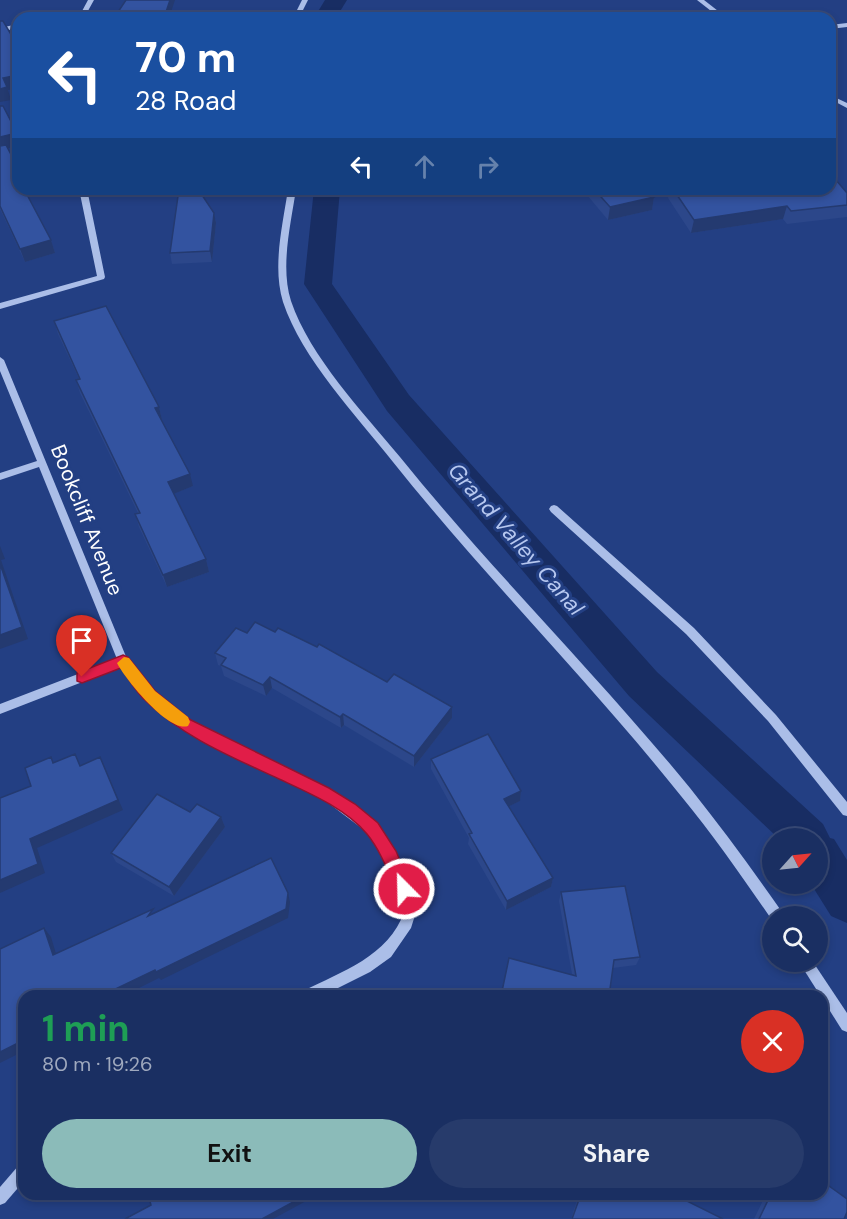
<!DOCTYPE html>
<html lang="en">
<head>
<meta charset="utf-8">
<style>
  :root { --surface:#1a2f62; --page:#273b6b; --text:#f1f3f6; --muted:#9fa9be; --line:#384a77; --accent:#8bbbb9 }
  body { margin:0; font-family:"DM Sans",sans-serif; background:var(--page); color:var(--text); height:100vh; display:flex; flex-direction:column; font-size:22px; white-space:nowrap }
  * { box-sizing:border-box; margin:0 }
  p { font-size:20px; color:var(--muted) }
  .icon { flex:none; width:33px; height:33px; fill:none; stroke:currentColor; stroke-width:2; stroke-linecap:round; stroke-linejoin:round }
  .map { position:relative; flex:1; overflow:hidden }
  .side { position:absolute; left:18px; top:990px; width:810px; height:210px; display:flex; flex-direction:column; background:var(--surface); border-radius:18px; box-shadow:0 3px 9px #0003,0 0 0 2px var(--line) }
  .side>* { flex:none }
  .banner { position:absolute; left:12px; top:12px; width:824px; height:183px; border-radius:18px; box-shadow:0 3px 9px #0003,0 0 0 2px var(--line); background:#1a4fa0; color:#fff; overflow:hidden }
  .needle { width:39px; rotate:63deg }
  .fabs { position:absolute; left:762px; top:828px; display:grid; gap:12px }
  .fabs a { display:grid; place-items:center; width:66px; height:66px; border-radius:50%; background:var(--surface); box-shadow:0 3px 9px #0003,0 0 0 2px var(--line); font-size:30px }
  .pin { position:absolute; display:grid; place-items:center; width:51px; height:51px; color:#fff; margin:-62px -26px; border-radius:50% 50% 50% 0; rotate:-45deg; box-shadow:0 0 6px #0007 }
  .pin .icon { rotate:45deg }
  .me { position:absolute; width:66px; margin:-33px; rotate:337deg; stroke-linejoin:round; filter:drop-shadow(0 0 4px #0008) }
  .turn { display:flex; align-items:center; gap:21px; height:126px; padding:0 24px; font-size:27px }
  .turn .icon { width:78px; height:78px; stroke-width:2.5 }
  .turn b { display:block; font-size:42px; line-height:51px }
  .lanes { display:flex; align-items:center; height:57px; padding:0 24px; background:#0003; justify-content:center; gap:30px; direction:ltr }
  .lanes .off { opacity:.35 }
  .round { display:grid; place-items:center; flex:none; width:63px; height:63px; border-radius:32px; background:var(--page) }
  .overview { display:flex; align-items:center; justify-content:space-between; height:102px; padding:0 24px }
  h1 { font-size:36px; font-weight:700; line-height:45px; color:#1e9e55 }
  .primary-button { display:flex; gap:12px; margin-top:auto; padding:12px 24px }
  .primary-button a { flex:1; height:69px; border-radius:36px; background:var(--accent); color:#111; font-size:24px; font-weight:700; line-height:69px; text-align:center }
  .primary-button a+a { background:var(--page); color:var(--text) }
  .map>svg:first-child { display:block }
</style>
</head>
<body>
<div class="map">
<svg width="847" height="1219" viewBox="0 0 847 1219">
  <rect width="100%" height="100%" fill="#233f83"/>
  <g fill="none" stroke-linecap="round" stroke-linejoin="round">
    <g fill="#182d63" fill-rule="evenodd">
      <path d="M325,0h22l-11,18h-22z"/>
      <path d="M314,189h26l-8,95 77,111 248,277 166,152 7,14 4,1 13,21v63l-16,-7 -20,-32h7v-46h-40l-149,-142 -242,-285 -83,-127z"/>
    </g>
    <g fill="#abbee8" fill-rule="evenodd">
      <path d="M88,0h6l-10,18h-27l24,-5z"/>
      <path d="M302,0h6l-9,18h-6z"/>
      <path d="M697,0h7l23,18h-7z"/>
      <path d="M847,23v4l-17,2v-4z"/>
      <path d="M18,24v4l-18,4v-4z"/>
      <path d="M830,95l17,8v5l-17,-9z"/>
      <path d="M79,189h8l18,88 -1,2 -104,30v-6l97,-27z"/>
      <path d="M288,189h8c-5,35 -16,77 -5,112 19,56 72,111 109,156 92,114 197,217 290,331 32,40 62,81 92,124l1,4h-11v4c-29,-42 -58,-84 -91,-124 -92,-115 -196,-219 -288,-334 -37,-47 -91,-103 -110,-160 -11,-36 0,-78 5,-113z"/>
      <path d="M0,357l4,3 123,299 26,33 37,30 137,66 49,37 18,28 22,59 -5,16 -20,29 -21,15 -48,24h-21l2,-5c38,-19 86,-35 101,-79l-19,-52 -17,-27 -49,-37 -137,-68 -37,-30 -24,-31 -121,47v-10l117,-45 -78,-192 -39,13v-7l37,-12 -37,-90z"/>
      <path d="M554,505l3,1 137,122 82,87 71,87v14l-4,-1 -75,-94 -82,-87 -135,-122 -2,-3 2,-3z"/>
      <path d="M799,962h14l34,51v19l-5,-2z"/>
      <path d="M24,1163v18l-19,22 -5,2v-18l19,-22z"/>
    </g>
  </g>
  <g fill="#2c478a">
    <path d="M0,106l18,30v10l-10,2 20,44h-3l26,48 4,13 -30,9 -25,-53z"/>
    <path d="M582,189h65l7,8 -2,13 -44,10z"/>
    <path d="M670,189h160l17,4v24l-60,7 -4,-5 -92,14 -23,-35z"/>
    <path d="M214,213l2,10 -4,39 -40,2 -2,-11z"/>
    <path d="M54,321l105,86 3,13 31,66 -20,8 33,65 3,13 -42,15 -28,-60 -4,-13 3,-1 -58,-120 -4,-13 3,-1 -21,-45z"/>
    <path d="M247,633l140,49 65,25v11l-38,49 -70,-42 -3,3 -69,-40 -6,8 -42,-20 -3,-10 -3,-1 -3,-12z"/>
    <path d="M431,759l90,32 -1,10 -11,5 44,72 -2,9 -45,23 -38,-66 1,-6 -38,-69z"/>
    <path d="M190,812l31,5 4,10 -51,69 -58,-34 -5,-9z"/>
    <path d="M561,892l79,65 -4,8 -23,3 -4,28 -37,-22 -13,-73z"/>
    <path d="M579,1194h94l50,25h-152z"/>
    <path d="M766,1194h56l22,25h-90z"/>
  </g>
  <g fill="#243a70">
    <path d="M170,0h5l-6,18h-5z"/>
    <path d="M18,48v13l-5,-12z"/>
    <path d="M18,75v13l-10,2 3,10 -11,2v-13l3,-11z"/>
    <path d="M17,133l1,3v10l-18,4v-13z"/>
    <path d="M162,189h12l-12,3z"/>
    <path d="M654,197l-2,13 -44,10 2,-13z"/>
    <path d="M787,206l-4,13 -92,14 3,-13z"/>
    <path d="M214,213l2,10 -4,39 -2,-11z"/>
    <path d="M51,240l4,13 -30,9 -5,-13z"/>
    <path d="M159,407l3,13 -3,1 -4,-13z"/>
    <path d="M190,474l3,12 -22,9 -3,-13z"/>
    <path d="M0,546l5,13 -4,1 27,79 -28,10z"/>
    <path d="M206,559l3,13 -42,15 -4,-12z"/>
    <path d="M270,677l2,11 -6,8 -3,-11z"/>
    <path d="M452,707v11l-38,49v-11z"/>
    <path d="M343,714l1,11 -3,3 -1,-11z"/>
    <path d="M100,757l23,53 -86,38 8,25 -45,20v-13l30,-41z"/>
    <path d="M521,791l-1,10 -17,8 1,-10z"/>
    <path d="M221,817l4,10 -51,69 -5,-9z"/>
    <path d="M553,878l-2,9 -45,23 1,-9z"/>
    <path d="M288,893l2,9 -2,16 -127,62 -2,-2 -36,18h-22z"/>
    <path d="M44,928l7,9 8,27 -6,-9z"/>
    <path d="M24,1040v11l-24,12v-11z"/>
    <path d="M308,1194h11l-46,25h-11z"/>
  </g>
  <g fill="#3353a0" stroke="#243a70" stroke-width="1.5">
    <path d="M126,0h44l-6,18h-50z"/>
    <path d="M0,21h3l15,25v2l-5,1 5,10v16l-15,3 4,9 -7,2z"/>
    <path d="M0,106h3l14,27 -17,4z"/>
    <path d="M6,145l12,23v21h6l27,51 -31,9 -20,-43v-60z"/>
    <path d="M830,173l17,20v12l-56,6 -4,-5 -93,14 -21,-31h157z"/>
    <path d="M179,189h19l16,24 -4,38 -40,2z"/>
    <path d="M594,189h53l7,8 -44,10z"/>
    <path d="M106,306l53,101 -4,1 35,66 -22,8 38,77 -43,16 -28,-61 5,-1 -64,-133 4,-1 -26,-58z"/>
    <path d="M0,564l22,63 -22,8z"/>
    <path d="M255,622l20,10 3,-4 39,19 2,-3 68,38 7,-8 58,33 -38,49 -71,-42 -3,3 -70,-40 -7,8 -42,-20 5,-7 -11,-5 21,-25 11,5z"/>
    <path d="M488,734l33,57 -17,8 49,79 -46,23 -38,-67 3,-1 -41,-74z"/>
    <path d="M75,754l5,12 20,-9 18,43 -88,39 8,25 -38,16v-82l31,-12 -6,-18 26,-11 2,6z"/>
    <path d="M157,794l33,18 7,-8 24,13 -52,70 -58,-34z"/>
    <path d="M271,858l17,35 -2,16 -130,63 -1,-2 -54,26h-77v44l-24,12v-103l44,-21 9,27 100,-46 -5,7z"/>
    <path d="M625,886l15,71 -26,3 -5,36h-108l8,-38 67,18 -15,-84z"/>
    <path d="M822,1181l25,18v13l-3,7h-85l12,-25h51z"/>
    <path d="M148,1194h160l-46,25h-137l26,-14z"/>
    <path d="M581,1194h92l50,25h-151z"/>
  </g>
  <path fill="#e11d48" stroke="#92132f" stroke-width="1.5" d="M123,655l5,2 27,34 36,29 138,68 26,16 23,19 18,28 16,38 -3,6 -5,2 -6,-2c-9,-21 -17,-44 -31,-61 -22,-26 -58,-41 -88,-55 -47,-22 -96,-42 -133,-78 -10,-9 -17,-22 -25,-33l-39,15 -5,-2v-8z"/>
  <path fill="#f59e0b" d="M124,657l5,1 26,33 33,26 2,5 -2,4c-19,7 -63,-47 -71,-63z"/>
  <g text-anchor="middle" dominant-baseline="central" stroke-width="6" stroke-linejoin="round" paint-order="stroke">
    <g font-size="21" fill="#fff" stroke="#233f83">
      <text transform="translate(87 520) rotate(68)">Bookcliff Avenue</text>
    </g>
    <g font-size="22" font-style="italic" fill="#b7c8f0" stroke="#233f83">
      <text transform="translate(516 539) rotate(49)">Grand Valley Canal</text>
    </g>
  </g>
</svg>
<div class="fabs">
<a><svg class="needle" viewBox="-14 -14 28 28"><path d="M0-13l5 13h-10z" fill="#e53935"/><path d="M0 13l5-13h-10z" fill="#9fa9be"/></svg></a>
<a><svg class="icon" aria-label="search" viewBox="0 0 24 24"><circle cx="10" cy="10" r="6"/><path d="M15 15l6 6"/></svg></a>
</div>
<div class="pin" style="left:82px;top:677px;background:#d93025"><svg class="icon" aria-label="arrive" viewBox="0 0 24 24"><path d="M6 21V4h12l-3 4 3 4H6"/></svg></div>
<svg class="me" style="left:404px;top:889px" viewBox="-20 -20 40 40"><circle r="17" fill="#e11d48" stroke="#fff" stroke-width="3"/><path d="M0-11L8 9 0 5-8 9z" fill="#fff"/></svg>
<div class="banner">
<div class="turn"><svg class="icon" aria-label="left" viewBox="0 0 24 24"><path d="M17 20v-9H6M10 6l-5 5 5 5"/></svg><div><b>70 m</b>28 Road</div></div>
<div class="lanes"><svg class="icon" aria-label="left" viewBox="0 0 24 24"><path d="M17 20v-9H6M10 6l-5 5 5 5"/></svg><svg class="icon off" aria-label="ahead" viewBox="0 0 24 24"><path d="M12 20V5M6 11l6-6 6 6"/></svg><svg class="icon off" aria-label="right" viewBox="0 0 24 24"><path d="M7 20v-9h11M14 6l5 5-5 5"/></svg></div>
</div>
<section class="side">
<div class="overview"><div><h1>1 min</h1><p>80 m · 19:26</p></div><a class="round" style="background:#d93025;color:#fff"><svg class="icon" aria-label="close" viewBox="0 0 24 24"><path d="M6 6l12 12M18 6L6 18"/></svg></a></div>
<div class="primary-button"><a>Exit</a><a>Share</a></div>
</section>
</div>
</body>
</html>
